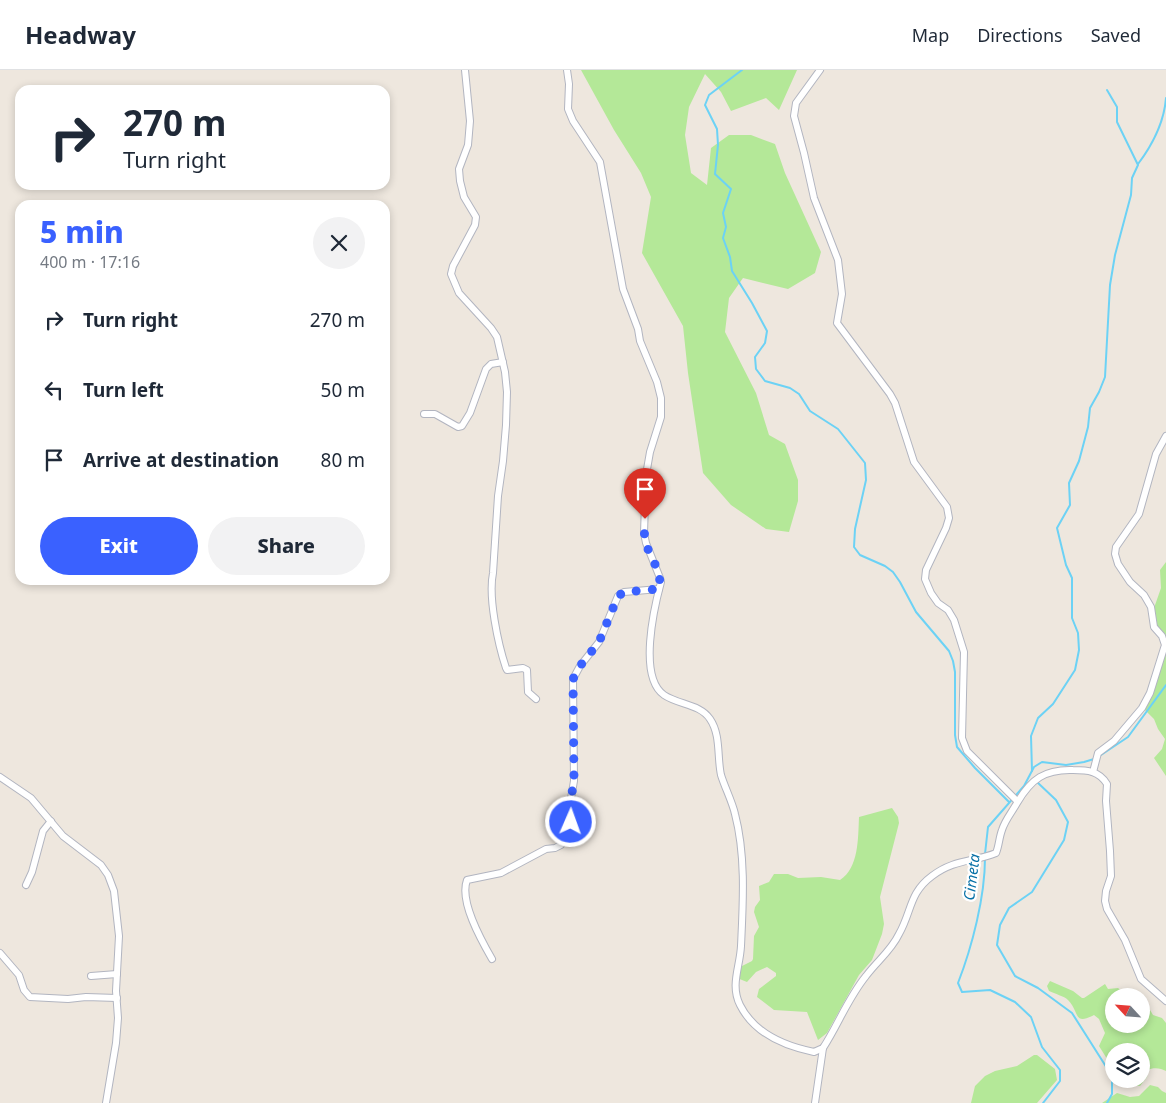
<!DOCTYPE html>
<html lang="en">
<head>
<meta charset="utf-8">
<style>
  :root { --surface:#fff; --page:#f2f2f3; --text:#1f2937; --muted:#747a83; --line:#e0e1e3; --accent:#3a61ff }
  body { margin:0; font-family:"Noto Sans",sans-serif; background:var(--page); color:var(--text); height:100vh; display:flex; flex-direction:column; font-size:19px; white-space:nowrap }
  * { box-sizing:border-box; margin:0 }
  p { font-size:16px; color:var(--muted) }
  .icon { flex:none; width:28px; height:28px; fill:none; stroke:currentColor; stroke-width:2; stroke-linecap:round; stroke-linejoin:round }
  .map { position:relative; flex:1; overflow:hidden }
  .drawer { position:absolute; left:15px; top:130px; width:375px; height:385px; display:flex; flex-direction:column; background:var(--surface); border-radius:15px; box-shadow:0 2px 8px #0003 }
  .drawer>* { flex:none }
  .guide { position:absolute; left:15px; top:15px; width:375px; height:105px; border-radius:15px; box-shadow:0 2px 8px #0003; background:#fff; color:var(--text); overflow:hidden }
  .needle { width:32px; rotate:296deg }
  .tools { position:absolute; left:1105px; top:918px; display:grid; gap:10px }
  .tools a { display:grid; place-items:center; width:45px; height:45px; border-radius:50%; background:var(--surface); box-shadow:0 2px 8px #0003; font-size:25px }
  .pin { position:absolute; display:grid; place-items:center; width:42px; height:42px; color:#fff; margin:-51px -21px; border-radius:50% 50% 50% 0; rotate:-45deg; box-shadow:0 0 5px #0007 }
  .pin .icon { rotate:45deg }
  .me { position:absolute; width:55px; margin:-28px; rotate:2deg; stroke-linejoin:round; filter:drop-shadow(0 0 4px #0008) }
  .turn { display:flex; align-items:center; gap:18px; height:105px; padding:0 25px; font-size:22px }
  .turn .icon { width:65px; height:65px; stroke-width:2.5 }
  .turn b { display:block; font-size:35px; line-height:42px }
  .round { display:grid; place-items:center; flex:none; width:52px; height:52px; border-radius:26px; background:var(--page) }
  .headline { display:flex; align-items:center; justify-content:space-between; height:85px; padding:0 25px }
  h1 { font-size:30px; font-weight:800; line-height:38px; color:var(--accent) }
  .cta { display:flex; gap:10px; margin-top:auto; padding:10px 25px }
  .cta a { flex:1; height:58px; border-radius:30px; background:var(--accent); color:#fff; font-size:20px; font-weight:800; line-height:58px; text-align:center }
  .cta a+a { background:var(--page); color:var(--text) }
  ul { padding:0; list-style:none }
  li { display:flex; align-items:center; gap:15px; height:70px; padding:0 25px }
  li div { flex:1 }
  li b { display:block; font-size:19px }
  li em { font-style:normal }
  header { display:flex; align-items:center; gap:30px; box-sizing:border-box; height:70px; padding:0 25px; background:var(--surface); border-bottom:1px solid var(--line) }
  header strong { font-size:24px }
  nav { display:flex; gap:28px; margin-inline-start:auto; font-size:18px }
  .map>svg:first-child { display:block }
</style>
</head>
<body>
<header>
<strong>Headway</strong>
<nav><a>Map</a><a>Directions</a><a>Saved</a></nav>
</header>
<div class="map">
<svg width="1166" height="1033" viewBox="0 0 1166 1033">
  <rect width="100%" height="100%" fill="#eee7de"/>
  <g fill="#b4e898">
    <path d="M581,0h216l-18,40 -13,-12 -35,13 -10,-19 -16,-18 -16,33 -4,28 6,38 16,12 4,-37 18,-13h22l24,9 10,29 36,79 -6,21 -27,16 -45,-11 -14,20 -4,34 31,61 13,42 16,9 13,36v21l-9,31 -23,-3 -35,-24 -28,-32 -15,-100 -5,-47 -41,-73 9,-56 -10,-24 -27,-43z"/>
    <path d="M1166,492v77l-10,-15 -2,-16 7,-20 -1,-18z"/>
    <path d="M1166,582v124l-12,-18 8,-9 3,-10 -7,-10 -4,-10 -9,-9z"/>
    <path d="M892,738l6,9 1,6 -19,74 4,27 -2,10 -10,26 -13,15 -32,58 -9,7 -11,-28 -33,-2 -17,-13 2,-8 17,-13v-3l-9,-6 -11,5 -9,10 -10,-4 5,-12 10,-5 1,-2 1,-23 5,-9 -5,-15 1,-5 5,-7 -1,-14 10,-4 5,-8h14l10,4 23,-1 19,3c19,-12 18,-42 19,-63z"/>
    <path d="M1050,911l23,10 9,7h2l21,-14 3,5 10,-1 7,6 11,1 -22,1v28h27v-20l5,-1 7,12 9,3 4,5v48c-5,-3 -13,-4 -18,-1l-1,7 -7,9 -15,-2 -5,-5h21v-28h-27v19l-15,-24 6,-13 -6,-14 -5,-4c-21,11 -14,-3 -26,-15 -4,-4 -13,-6 -19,-9l-2,-5z"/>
    <path d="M1034,985h3l18,14 2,11 -20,23h-66l4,-17 10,-10 10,-5 22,-5z"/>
    <path d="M1150,1015l8,2 4,4 4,2v10h-64l15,-10 13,4 9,-1z"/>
  </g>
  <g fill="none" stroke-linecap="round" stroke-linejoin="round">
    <g stroke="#6cd2f5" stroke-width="2">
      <path d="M742,0l-33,25 -4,10 12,24 1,16 -3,29 16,15 -8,24 3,14 -3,11 7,19 2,14 20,32 15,28 -2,12 -10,14 1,12 9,12 25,7 9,6 11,17 28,18 27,34 1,17 -11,49 -1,18 6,8 25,11 8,6 7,10 16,30 33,39 4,10 2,11v63l2,12 18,21 34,34"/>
      <path d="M1138,94c15,-20 26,-41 28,-66"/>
      <path d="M1098,687l30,-20 38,-52"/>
      <path d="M1032,701l-1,-35 7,-18 15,-14 22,-34 4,-20 -1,-17 -6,-15v-40l-6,-13 -9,-37 13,-23 -1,-22 10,-22 9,-34 2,-19 9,-16 6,-15 5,-92 5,-30 16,-60 1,-17 6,-13 -21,-43v-15l-10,-17"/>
      <path d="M1037,712l19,18 12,22 -4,18 -32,52 -23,16 -9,17 -3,20 18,31 23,12 34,25 40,63v18l-5,9"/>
      <path d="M985,784l3,-27 36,-41 10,-19 8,-5 24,3 18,-3 10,-3"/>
      <path d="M985,788c0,39 -13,89 -27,125l4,9 28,-2 25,12 16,15 11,30 18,23v11l-17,22"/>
    </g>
    <g stroke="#b2b5c0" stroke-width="8">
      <g id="minor">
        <path d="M465,0l5,51 -2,24 -9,24 1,12 4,16 12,20 -1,8 -22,41 -2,8 8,19 32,35 6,9 8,35 2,20 -1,33 -3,36 -5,35 -5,77c-5,24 5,71 13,95l1,2 16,-2 4,2 1,22 8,7"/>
        <path d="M567,0l2,14 -1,25 5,12 27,41 23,127 15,40 2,12 17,41 4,16v19l-11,35 -4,23 -2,58 2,10 14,35 1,4c-7,26 -23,95 3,113 15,10 36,9 46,24 11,16 7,38 11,56 4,13 11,26 14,39 11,42 8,89 6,132 -1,21 -11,39 -1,59 14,28 44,41 74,47l9,-4c15,-23 25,-50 43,-72 11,-15 25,-25 33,-42 13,-23 10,-41 33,-58 22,-17 42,-14 64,-23 3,-7 3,-15 6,-23 3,-10 10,-18 15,-27 14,-24 28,-34 56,-33 15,0 26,1 34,14l-1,17 4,50 1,25 -5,15 -1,10 2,8 18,31 16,39 25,22"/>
        <path d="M820,0l-24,33 -2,13 10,37 10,45 24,62 4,34 -5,29 53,71 5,9 19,59 33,45 2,11 -3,10 -20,42 -1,9 6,14 7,10 10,7 6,10 10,32 -2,86 5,13 50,50"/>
        <path d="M424,344h11l23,13 4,-1 8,-13 16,-44 5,-5 12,-2"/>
        <path d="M1093,702l5,-19 16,-12 28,-33 8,-15 15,-48 -3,-9 -8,-9 -3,-20 -7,-12 -14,-13 -12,-18 -3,-10 1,-7 23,-33 17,-60 10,-18"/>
        <path d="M0,707l31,21 32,38 38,29 7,10 6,16 5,45 -3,55 2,27 -2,25 -10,60"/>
        <path d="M26,815l6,-13 11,-41 8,-10"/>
        <path d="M0,883l19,22 5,15 6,7 38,2 18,-2 31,1"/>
        <path d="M492,889c-11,-19 -33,-58 -25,-79l34,-7 45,-24 9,-1 6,-3 13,-30 1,-8 -4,-9 3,-17 -1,-102 7,-13 19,-24 19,-46 6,-4 35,-3"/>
        <path d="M91,906l26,-2"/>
        <path d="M815,1033l8,-55"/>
      </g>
    </g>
    <use href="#minor" stroke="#fff" stroke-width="6"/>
  </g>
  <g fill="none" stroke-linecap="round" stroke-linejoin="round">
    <path stroke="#3a61ff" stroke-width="9" stroke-dasharray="0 16.2" d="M571,752l4,-15 -4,-9 3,-17 -1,-102 7,-13 19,-24 19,-46 6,-4 35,-3c4,-16 -8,-30 -13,-45 -2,-8 -2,-16 -1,-25"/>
  </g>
  <g text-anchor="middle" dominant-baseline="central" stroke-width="4.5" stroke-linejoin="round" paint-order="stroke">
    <g font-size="15" font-style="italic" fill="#0670a6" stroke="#fff">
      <text transform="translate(971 807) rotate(-83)">Cimeta</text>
    </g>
  </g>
</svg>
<div class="tools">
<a><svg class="needle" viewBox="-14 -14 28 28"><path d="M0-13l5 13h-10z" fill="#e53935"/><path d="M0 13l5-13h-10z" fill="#747a83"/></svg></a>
<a><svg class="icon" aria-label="layers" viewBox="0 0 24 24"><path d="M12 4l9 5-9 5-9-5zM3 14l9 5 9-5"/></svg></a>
</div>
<div class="pin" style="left:645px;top:449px;background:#d93025"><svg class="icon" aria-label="arrive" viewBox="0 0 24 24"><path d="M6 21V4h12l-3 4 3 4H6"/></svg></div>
<svg class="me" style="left:571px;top:752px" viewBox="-20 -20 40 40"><circle r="17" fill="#3a61ff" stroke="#fff" stroke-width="3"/><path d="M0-11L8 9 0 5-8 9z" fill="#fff"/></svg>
<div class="guide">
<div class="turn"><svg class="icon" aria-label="right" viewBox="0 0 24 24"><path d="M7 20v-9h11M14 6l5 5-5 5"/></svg><div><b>270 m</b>Turn right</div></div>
</div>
<section class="drawer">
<div class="headline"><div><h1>5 min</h1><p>400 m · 17:16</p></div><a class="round"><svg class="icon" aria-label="close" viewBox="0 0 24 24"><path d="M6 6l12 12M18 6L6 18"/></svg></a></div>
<ul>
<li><svg class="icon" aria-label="right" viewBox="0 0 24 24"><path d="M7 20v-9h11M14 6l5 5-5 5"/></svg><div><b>Turn right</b></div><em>270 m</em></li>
<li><svg class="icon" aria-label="left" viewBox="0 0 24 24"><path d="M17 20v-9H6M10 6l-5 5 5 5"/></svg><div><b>Turn left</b></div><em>50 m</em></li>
<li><svg class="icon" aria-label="arrive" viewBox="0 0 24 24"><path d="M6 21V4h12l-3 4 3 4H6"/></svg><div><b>Arrive at destination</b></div><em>80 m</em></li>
</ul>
<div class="cta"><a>Exit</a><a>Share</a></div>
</section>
</div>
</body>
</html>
